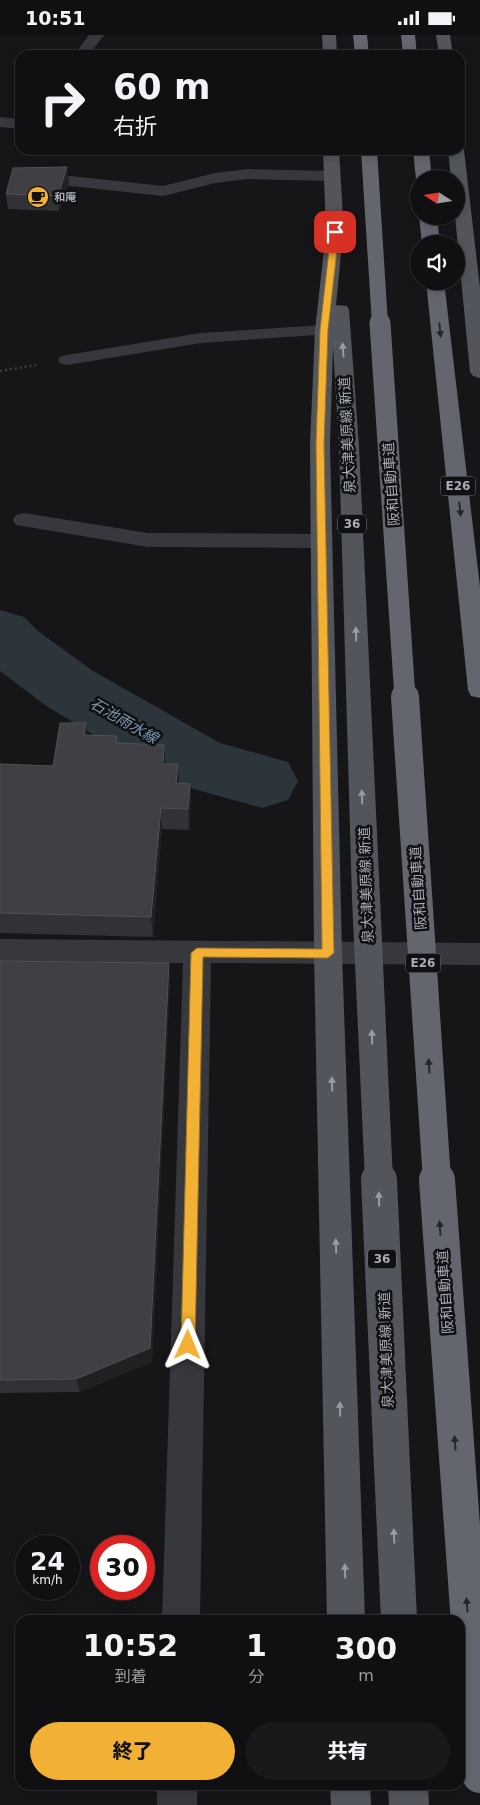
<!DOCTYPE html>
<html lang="ja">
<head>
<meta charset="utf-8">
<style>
  :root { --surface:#101012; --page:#19191b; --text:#f1f3f6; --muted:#9c9d9f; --line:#303032; --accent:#f2b134 }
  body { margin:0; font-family:"DejaVu Sans","Noto Sans JP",sans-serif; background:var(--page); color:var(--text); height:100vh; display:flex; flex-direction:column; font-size:19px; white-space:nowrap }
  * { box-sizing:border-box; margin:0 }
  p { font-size:16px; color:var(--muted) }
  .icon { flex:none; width:28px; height:28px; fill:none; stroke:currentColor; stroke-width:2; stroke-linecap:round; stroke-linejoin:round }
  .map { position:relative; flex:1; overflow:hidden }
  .side { position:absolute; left:15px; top:1580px; width:450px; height:175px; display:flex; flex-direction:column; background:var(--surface); border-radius:15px; box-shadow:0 2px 8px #0003,0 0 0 1px var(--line) }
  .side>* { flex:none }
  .top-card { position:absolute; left:15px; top:15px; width:450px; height:105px; border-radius:15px; box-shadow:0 2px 8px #0003,0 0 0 1px var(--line); background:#101012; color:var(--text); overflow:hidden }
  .needle { width:32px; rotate:282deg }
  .controls { position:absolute; left:410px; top:135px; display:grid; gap:10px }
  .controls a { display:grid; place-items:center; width:55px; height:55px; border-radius:50%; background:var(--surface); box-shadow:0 2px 8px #0003,0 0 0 1px var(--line); font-size:25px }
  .speed { position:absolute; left:15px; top:1500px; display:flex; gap:10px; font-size:25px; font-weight:700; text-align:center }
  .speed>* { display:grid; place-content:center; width:65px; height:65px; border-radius:50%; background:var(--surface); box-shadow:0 2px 8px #0003,0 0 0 1px var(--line); line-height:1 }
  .speed small { font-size:12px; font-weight:400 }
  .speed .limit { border:8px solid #d22; background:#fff; color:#111 }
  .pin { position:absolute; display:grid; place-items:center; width:42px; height:42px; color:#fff; margin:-21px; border-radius:10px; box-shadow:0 2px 8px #0006 }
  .me { position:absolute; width:55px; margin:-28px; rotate:1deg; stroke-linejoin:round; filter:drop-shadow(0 0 4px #0008) }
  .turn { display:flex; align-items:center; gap:18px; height:105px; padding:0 15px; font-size:22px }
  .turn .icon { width:65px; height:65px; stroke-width:2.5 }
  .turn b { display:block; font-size:35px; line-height:42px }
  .eta { display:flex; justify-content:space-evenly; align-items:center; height:85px; text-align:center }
  .eta b { font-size:30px; font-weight:800; line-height:35px }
  .action { display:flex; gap:10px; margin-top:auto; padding:10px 15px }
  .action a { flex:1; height:58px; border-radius:30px; background:var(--accent); color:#111; font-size:20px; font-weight:800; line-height:58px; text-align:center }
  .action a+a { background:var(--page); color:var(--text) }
  .status { display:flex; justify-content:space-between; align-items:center; height:35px; padding:0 25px; background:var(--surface); direction:ltr }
  .status svg { height:14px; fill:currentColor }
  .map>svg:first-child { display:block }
</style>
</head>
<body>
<div class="status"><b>10:51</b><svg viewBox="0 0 49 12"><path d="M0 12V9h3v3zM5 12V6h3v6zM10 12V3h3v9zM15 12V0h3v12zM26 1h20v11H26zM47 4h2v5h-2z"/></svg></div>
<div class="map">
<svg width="480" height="1770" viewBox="0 0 480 1770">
  <rect width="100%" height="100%" fill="#161618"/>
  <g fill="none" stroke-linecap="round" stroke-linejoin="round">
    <path fill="#2c353c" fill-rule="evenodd" d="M0,575l24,7 14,14 55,40 127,72 68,19 10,19 -10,19 -26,8 -90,-25 -127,-78 -45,-34z"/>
    <path stroke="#3d3f44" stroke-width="2.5" stroke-dasharray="2 3" stroke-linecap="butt" d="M0,336l36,-6"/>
    <g fill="#37383d" fill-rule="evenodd">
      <path d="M248,134l83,2 8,5 -8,5 -83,-2 -33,4 -52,13 -129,-14 -8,-5 8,-5 129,14 52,-13z"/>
      <path d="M324,290l6,1 3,4 -3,4 -129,9 -134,22 -6,-1 -3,-4 3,-4 6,-1 134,-22z"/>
    </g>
    <g fill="#37383d" fill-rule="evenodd">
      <path d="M89,0h15l-15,20h-15z"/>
      <path d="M0,82l20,2v10l-20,-2z"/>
      <path d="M24,478l124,20 174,1 8,2 3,5 -3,5 -8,2 -174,-1 -132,-22 -3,-5 3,-5z"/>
      <path d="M0,904l480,4v22l-269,-2 -11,657h-38l21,-657 -183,-2z"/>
      <rect x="157" y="1750" width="40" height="20"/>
    </g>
    <g fill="#53555c" fill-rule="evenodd">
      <path d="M322,0h14l1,20h-14z"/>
      <path d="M436,0h14l3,20h-14z"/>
      <path d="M460,111l4,4 16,138v90l-7,-2 -3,-4 -15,-156 1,-37h-5l-3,-29h12z"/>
      <path d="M323,115h16l6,100 -4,4 -5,51 11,1 2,4 10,136 21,452 -4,8 -10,3 -10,-3 -4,-8 -13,-452 -6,-99 -3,97 12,509 23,667h-38l-13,-667 -4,-509 5,-114 11,-98z"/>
      <path d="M330,1750h40l1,20h-40z"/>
      <path d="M388,1750h40l1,20h-40z"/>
    </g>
    <g fill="#63666e" fill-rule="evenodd">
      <path d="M353,0h14l2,20h-14z"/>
      <path d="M401,0h14l2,20h-14z"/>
      <path d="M413,115h16l3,29h-13v4l-3,-4z"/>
      <path d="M419,181h18l3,28h-18z"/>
      <path d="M426,246h18l36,306v111l-9,-2 -3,-6z"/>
    </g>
    <path stroke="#53555c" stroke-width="28" d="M366,863l13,283"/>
    <path stroke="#53555c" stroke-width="36" d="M379,1145l20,440"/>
    <path stroke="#63666e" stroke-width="16" d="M369,115l11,174"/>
    <path stroke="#63666e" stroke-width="21" d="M380,288l25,375"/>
    <path stroke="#63666e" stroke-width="28" d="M405,662l32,484"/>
    <path stroke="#63666e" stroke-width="36" d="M437,1145l43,595"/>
  </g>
  <g fill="#323236">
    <path d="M69,148l-10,28 -51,-2 -2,-15z"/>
    <path d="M87,700l31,8 61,40 11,1 1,21 -2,25 -27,-1 -9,108 -153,-4v-169l53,2z"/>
    <path d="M0,926l170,20 -18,381 -72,30 -80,1z"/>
  </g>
  <g fill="#212124">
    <path d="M67,132l2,16 -10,28 -1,-15z"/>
    <path d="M86,688l3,22 -5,-10z"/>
    <path d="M164,710l2,21 -3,-2z"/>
    <path d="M178,729l1,22 -3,-3z"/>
    <path d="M190,749l1,21 -2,25 -1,-21z"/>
    <path d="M161,773l1,21 -9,108 -2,-20z"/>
    <path d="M169,928l1,18 -18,381 -72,30 -4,-13z"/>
  </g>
  <g fill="#3f3f44" stroke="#4f5156">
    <path d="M67,132l-9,29 -52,-2 7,-26z"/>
    <path d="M60,688h26l-2,12 33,1 -1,7 48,2 -1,19h15l-2,19 14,1 -2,25 -27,-1 -10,109 -151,-4v-149l53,2z"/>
    <path d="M0,926l169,2 -19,385 -74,31 -76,1z"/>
  </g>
  <defs><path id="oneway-solid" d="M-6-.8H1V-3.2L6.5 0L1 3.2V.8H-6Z" transform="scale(1.25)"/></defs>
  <g fill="#26262a">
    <use href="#oneway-solid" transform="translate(440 295) rotate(84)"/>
    <use href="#oneway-solid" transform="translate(460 474) rotate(84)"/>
    <use href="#oneway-solid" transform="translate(429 1031) rotate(-94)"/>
    <use href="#oneway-solid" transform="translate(440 1193) rotate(-94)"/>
    <use href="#oneway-solid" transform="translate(455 1408) rotate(-94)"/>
    <use href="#oneway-solid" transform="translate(467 1570) rotate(-94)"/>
  </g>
  <g fill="#979ba6">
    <use href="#oneway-solid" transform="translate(343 315) rotate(-94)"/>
    <use href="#oneway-solid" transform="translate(356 599) rotate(-92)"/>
    <use href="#oneway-solid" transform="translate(362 762) rotate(-92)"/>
    <use href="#oneway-solid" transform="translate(372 1002) rotate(-92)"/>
    <use href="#oneway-solid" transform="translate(332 1049) rotate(-92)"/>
    <use href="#oneway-solid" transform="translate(379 1164) rotate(-92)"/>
    <use href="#oneway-solid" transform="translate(336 1211) rotate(-92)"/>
    <use href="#oneway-solid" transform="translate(340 1374) rotate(-92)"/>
    <use href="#oneway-solid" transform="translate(394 1501) rotate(-93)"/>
    <use href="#oneway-solid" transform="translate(345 1536) rotate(-92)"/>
  </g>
  <path fill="#f2b134" stroke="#9d7322" d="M335,194l4,3 -11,98 -4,114 10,509 -6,5 -125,-1 -8,388 -2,5 -5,2 -5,-2 -2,-5 10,-392 6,-5 125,1 -6,-505 4,-114 11,-98z"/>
  <defs>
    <g id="cafe-disc" transform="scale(1.125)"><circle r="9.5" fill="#f2b134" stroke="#111113"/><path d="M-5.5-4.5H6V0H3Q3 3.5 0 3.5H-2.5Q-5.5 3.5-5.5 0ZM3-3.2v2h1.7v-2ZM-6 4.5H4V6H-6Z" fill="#111"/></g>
  </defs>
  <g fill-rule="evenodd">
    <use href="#cafe-disc" x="38" y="162"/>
  </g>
  <g text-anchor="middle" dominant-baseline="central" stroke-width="5" stroke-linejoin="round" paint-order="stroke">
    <g font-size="11" font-weight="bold" fill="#a8adb8" stroke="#111113" text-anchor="start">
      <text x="54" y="162">和庵</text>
    </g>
    <g fill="#111113" stroke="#7b7e86" stroke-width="1">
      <rect x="440.5" y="441.5" width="35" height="19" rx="4"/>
      <rect x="338" y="479.5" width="28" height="19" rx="4"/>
      <rect x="405.5" y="918.5" width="35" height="19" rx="4"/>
      <rect x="368" y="1214.5" width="28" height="19" rx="4"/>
    </g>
    <g font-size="12" font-weight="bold" fill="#a8adb8">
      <text x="458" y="451">E26</text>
      <text x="352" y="489">36</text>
      <text x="423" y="928">E26</text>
      <text x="382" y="1224">36</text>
    </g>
    <g font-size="14" fill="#a8adb8" stroke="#111113">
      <text transform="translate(347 400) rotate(-93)">泉大津美原線 新道</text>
      <text transform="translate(391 449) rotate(-94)">阪和自動車道</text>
      <text transform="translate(366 850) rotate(-92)">泉大津美原線 新道</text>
      <text transform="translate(418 853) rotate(-94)">阪和自動車道</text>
      <text transform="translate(445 1257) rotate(-94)">阪和自動車道</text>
      <text transform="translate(386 1315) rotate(-92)">泉大津美原線 新道</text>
    </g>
    <g font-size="15" font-style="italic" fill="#7f9bb3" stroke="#111113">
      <text transform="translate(124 686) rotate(30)">石池雨水線</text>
    </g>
  </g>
</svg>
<div class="controls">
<a><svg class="needle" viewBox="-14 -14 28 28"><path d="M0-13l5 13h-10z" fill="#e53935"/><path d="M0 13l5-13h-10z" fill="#9c9d9f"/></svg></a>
<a><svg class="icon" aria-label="sound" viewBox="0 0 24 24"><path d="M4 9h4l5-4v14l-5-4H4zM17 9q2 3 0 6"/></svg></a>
</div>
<div class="speed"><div>24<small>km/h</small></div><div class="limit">30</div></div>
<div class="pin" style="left:335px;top:197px;background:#d93025"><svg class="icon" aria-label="arrive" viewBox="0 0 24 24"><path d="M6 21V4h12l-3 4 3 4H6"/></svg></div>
<svg class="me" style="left:188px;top:1310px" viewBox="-20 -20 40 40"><path d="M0-17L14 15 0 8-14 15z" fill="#f2b134" stroke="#fff" stroke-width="4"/></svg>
<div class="top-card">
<div class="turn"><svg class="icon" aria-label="right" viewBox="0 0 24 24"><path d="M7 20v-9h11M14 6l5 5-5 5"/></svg><div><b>60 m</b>右折</div></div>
</div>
<section class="side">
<div class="eta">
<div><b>10:52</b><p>到着</p></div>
<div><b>1</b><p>分</p></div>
<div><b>300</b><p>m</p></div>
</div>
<div class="action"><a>終了</a><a>共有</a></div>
</section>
</div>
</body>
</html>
